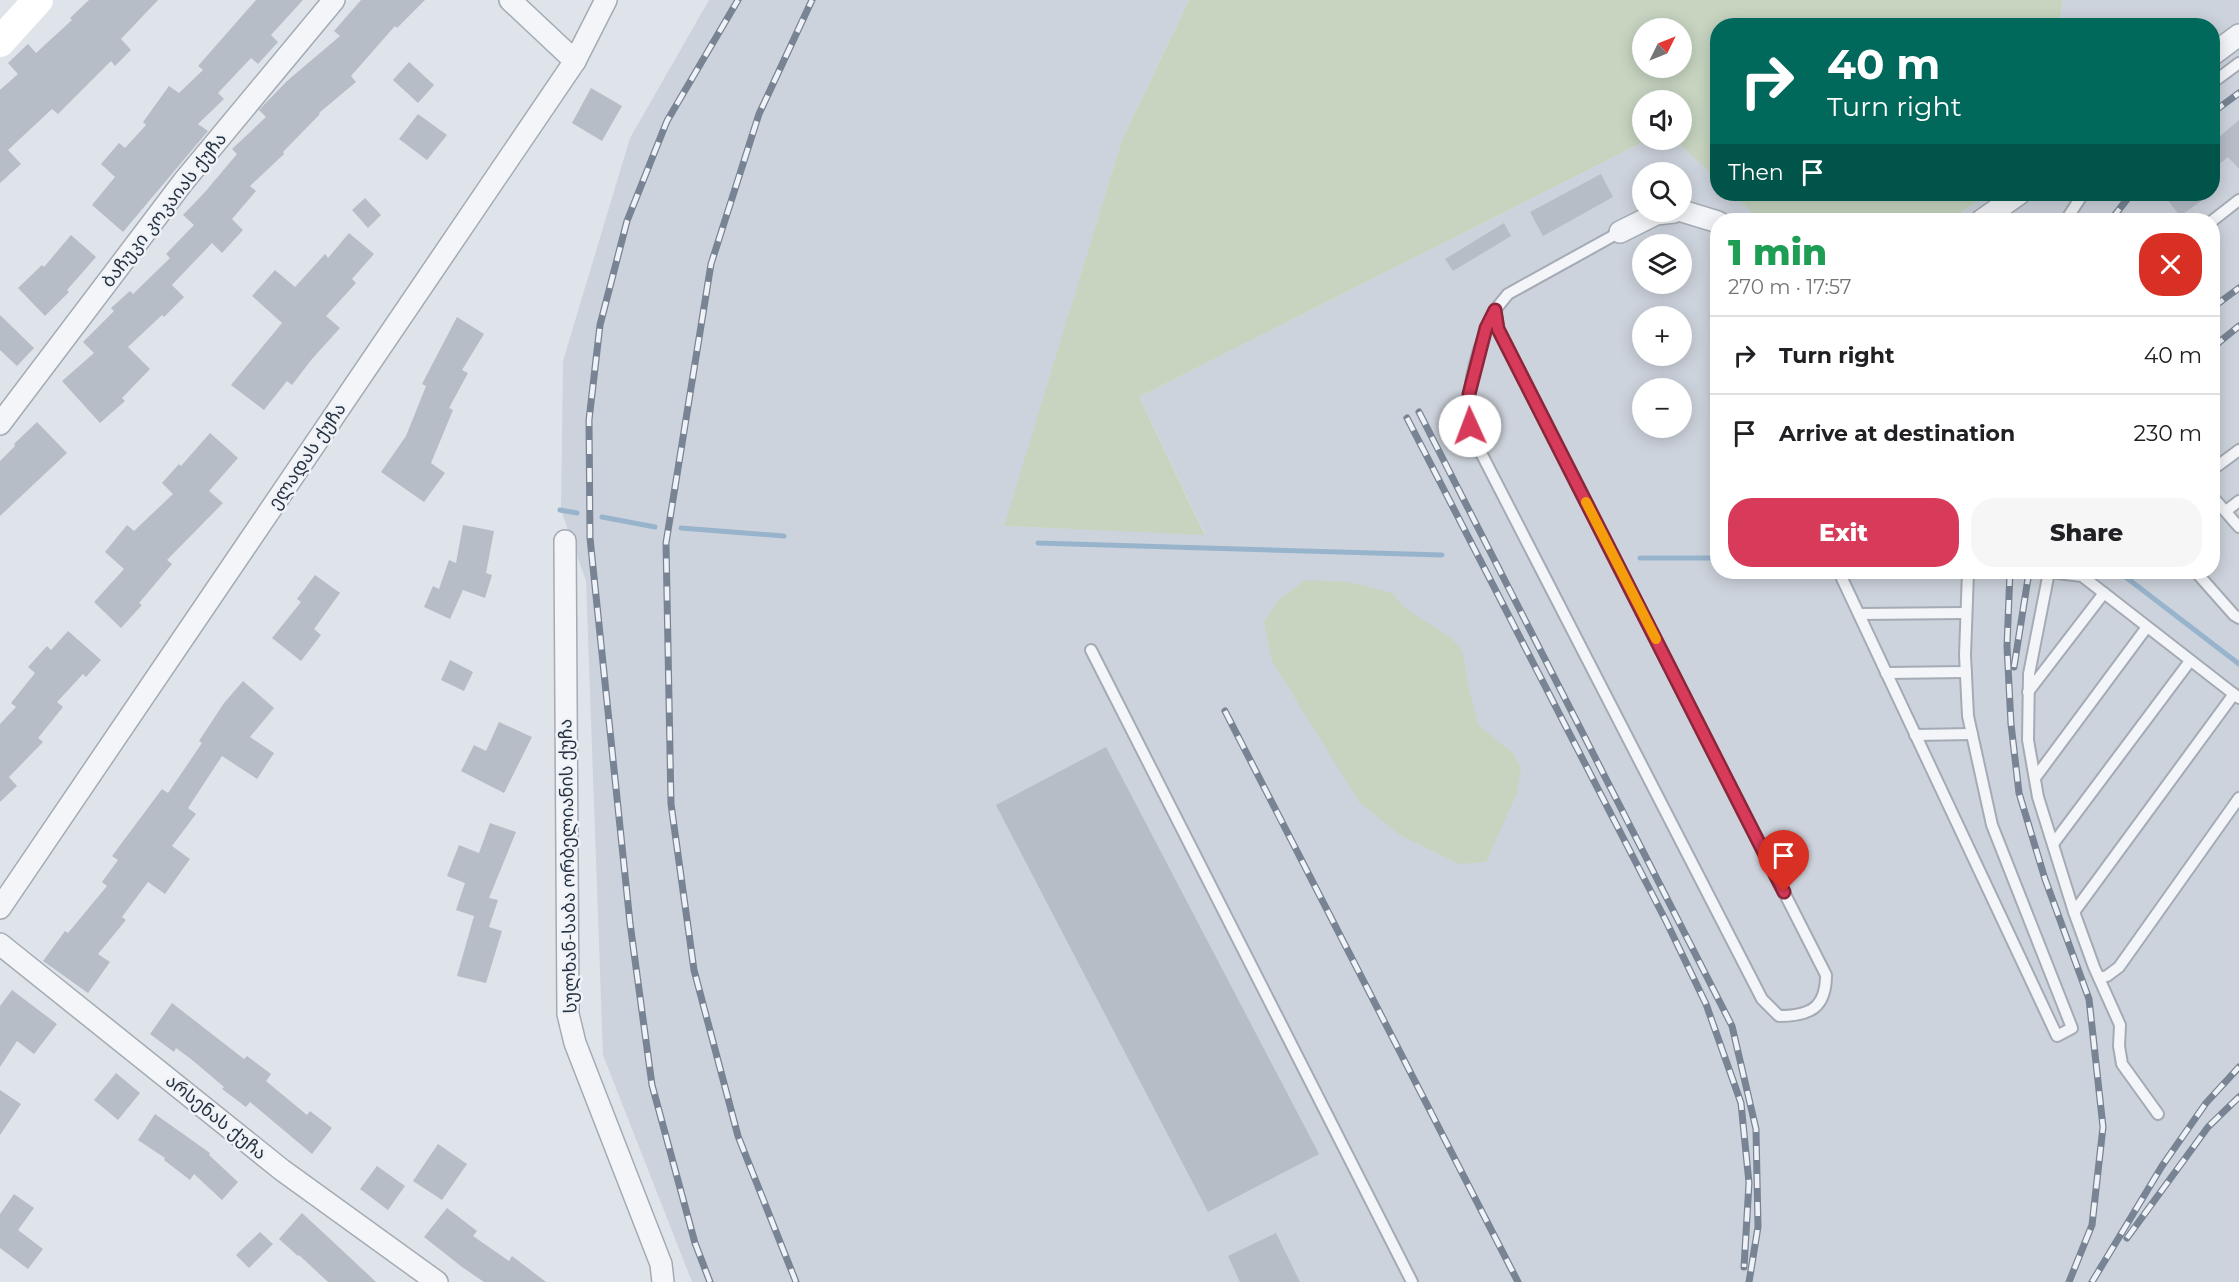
<!DOCTYPE html>
<html lang="en">
<head>
<meta charset="utf-8">
<style>
  :root { --surface:#fff; --page:#f6f6f6; --text:#202124; --muted:#757577; --line:#e0e0e0; --accent:#d83b5a }
  body { margin:0; font-family:Montserrat,"Noto Sans Georgian",sans-serif; background:var(--page); color:var(--text); height:100vh; display:flex; flex-direction:column; font-size:22px; white-space:nowrap }
  * { box-sizing:border-box; margin:0 }
  p { font-size:20px; color:var(--muted) }
  .icon { flex:none; width:33px; height:33px; fill:none; stroke:currentColor; stroke-width:2; stroke-linecap:round; stroke-linejoin:round }
  .map { position:relative; flex:1; overflow:hidden }
  .details { position:absolute; left:1710px; top:213px; width:510px; height:366px; display:flex; flex-direction:column; background:var(--surface); border-radius:24px; box-shadow:0 3px 15px #0003 }
  .details>* { flex:none }
  .guide { position:absolute; left:1710px; top:18px; width:510px; height:183px; border-radius:24px; box-shadow:0 3px 15px #0003; background:#00695c; color:#fff; overflow:hidden }
  .needle { width:39px; rotate:47deg }
  .controls { position:absolute; left:1632px; top:18px; display:grid; gap:12px }
  .controls a { display:grid; place-items:center; width:60px; height:60px; border-radius:50%; background:var(--surface); box-shadow:0 3px 15px #0003; font-size:30px }
  .pin { position:absolute; display:grid; place-items:center; width:51px; height:51px; color:#fff; margin:-62px -26px; border-radius:50% 50% 50% 0; rotate:-45deg; box-shadow:0 0 6px #0007 }
  .pin .icon { rotate:45deg }
  .me { position:absolute; width:66px; margin:-33px; rotate:358deg; stroke-linejoin:round; filter:drop-shadow(0 0 4px #0008) }
  .turn { display:flex; align-items:center; gap:21px; height:126px; padding:0 18px; font-size:27px }
  .turn .icon { width:78px; height:78px; stroke-width:2.5 }
  .turn b { display:block; font-size:42px; line-height:51px }
  .then { display:flex; align-items:center; height:57px; padding:0 18px; background:#0003; gap:12px; font-size:22px }
  .round { display:grid; place-items:center; flex:none; width:63px; height:63px; border-radius:24px; background:var(--page) }
  .summary { display:flex; align-items:center; justify-content:space-between; height:102px; padding:0 18px }
  h1 { font-size:36px; font-weight:800; line-height:45px; color:#1e9e55 }
  .cta { display:flex; gap:12px; margin-top:auto; padding:12px 18px }
  .cta a { flex:1; height:69px; border-radius:24px; background:var(--accent); color:#fff; font-size:24px; font-weight:800; line-height:69px; text-align:center }
  .cta a+a { background:var(--page); color:var(--text) }
  ul { padding:0; list-style:none }
  li { display:flex; align-items:center; gap:18px; height:78px; padding:0 18px; border-top:2px solid var(--line) }
  li div { flex:1 }
  li b { display:block; font-size:22px }
  li em { font-style:normal }
  .map>svg:first-child { display:block }
</style>
</head>
<body>
<div class="map">
<svg width="2239" height="1282" viewBox="0 0 2239 1282">
  <rect width="100%" height="100%" fill="#dfe4ea"/>
  <path fill="#cdd3dc" fill-rule="evenodd" d="M709,0h480l-67,140 -117,386 200,8 -66,-137 508,-257h29l41,40 1,14h14l28,26h-42v352h494v-352h-261l36,-26h225v-168l-153,-1 4,-25h176v1282h-1547l-89,-227 -17,-474 -25,-71 2,-149 67,-223zM1642,172h40v40h-40zM1642,244h40v40h-40zM1642,316h40v40h-40zM1642,388h40v40h-40z"/>
  <g fill="#c6d4c0" fill-rule="evenodd">
    <path d="M1189,0h874l-4,25 -341,1 -1,154 -41,-40h6v-40h-40v40h5l-508,257 66,138 -201,-9 118,-386zM1642,28h40v40h-40z"/>
    <path d="M1732,194h255l-36,26h-191z"/>
    <path d="M1305,580l44,2 43,11 13,15 46,30 11,12 6,35 10,40 36,29 7,15 -4,24 -31,69 -27,2 -59,-29 -41,-33 -87,-141 -8,-40 15,-21z"/>
  </g>
  <g fill="none" stroke-linecap="round" stroke-linejoin="round">
    <g stroke="#98b4cc" stroke-width="5">
      <path d="M560,510l17,3"/>
      <path d="M602,517l53,10"/>
      <path d="M681,528l103,8"/>
      <path d="M1038,543l404,12"/>
      <path d="M1640,558h78"/>
      <path d="M2119,572l120,92"/>
    </g>
  </g>
  <g fill="#b6bdc7">
    <path d="M89,0h69l-37,39 10,11 -16,16 -4,-5 -53,53 -6,-5 -44,41 13,14 -21,19v-93l18,-16 -10,-11 20,-19 8,9 36,-33 -2,-2z"/>
    <path d="M256,0h47l-32,35 7,7 -20,22 -7,-6 -33,35 6,6 -26,25 10,7 -85,101 -31,-27 23,-28 -14,-13 18,-21 6,5 21,-23 -3,-3 26,-36 10,7 24,-23 -5,-4z"/>
    <path d="M361,0h64l-28,28 -2,-2 -44,50 5,6 -37,31 1,1 -37,38 1,2 -34,32 6,5 -24,28 11,11 -21,23 -10,-10 -40,42 12,12 -20,20 -2,-2 -34,32 22,22 -28,29 3,3 -25,22 -38,-42 32,-28 -11,-11 31,-31 -3,-3 19,-17 3,3 37,-36 -4,-4 28,-29 -11,-10 22,-23 32,-38 -5,-5 34,-32 -7,-7 28,-29 53,-45 -6,-5z"/>
    <path d="M409,62l25,23 -16,18 -25,-23z"/>
    <path d="M591,88l31,18 -20,35 -30,-18z"/>
    <path d="M418,114l29,21 -20,25 -28,-21z"/>
    <path d="M2239,120v49l-11,-12 -16,13v-27z"/>
    <path d="M1601,174l12,23 -70,39 -13,-24z"/>
    <path d="M2163,194h48l-31,22z"/>
    <path d="M365,198l16,17 -13,13 -16,-18z"/>
    <path d="M1504,223l7,13 -58,35 -8,-12z"/>
    <path d="M349,233l25,21 -22,25 4,4 -30,33 14,12 -28,31 -20,26 -5,-4 -23,29 -33,-25 51,-62 -30,-27 23,-26 20,17 30,-33 3,4z"/>
    <path d="M71,235l25,22 -29,33 2,2 -24,24 -27,-28 24,-23 2,2z"/>
    <path d="M0,315l34,33 -17,18 -17,-16z"/>
    <path d="M457,317l27,17 -22,36 6,3 -19,35 4,2 -22,53 14,10 -21,29 -43,-30 25,-36 20,-50 -4,-2z"/>
    <path d="M37,422l30,31 -67,63v-55l15,-15 -1,-2z"/>
    <path d="M210,433l28,25 -29,33 14,12 -56,57 5,4 -33,39 3,2 -21,23 -27,-26 30,-33 -19,-17 22,-27 7,6 39,-37 -11,-11 17,-19 2,2z"/>
    <path d="M463,525l31,6 -8,42 6,2 -7,23 -22,-8 -13,29 -26,-12 9,-21 6,3 10,-29 7,3z"/>
    <path d="M315,575l25,18 -26,36 7,6 -20,26 -29,-23 29,-36 -4,-3z"/>
    <path d="M68,631l33,29 -15,17 -3,-3 -26,28 6,5 -25,31 5,4 -34,35 8,9 -17,16v-78l16,-17 -5,-4 24,-30 -7,-6 19,-21 4,4z"/>
    <path d="M450,660l23,12 -9,19 -23,-11z"/>
    <path d="M243,681l31,27 -24,29 24,16 -17,26 -35,-23 -34,52 8,6 -24,32 18,13 -25,35 -17,-12 -26,35 4,3 -28,34 12,8 -22,31 -45,-32 22,-30 3,2 39,-47 -5,-4 16,-22 -6,-4 50,-67 6,4 34,-50 -3,-2 25,-38z"/>
    <path d="M499,722l33,15 -28,56 -43,-22 13,-26 12,6z"/>
    <path d="M1106,747l213,407 -111,58 -212,-407z"/>
    <path d="M490,823l26,9 -27,66 9,2 -9,27 13,4 -16,52 -29,-7 17,-60 -18,-6 9,-27 -18,-7 12,-31 20,8z"/>
    <path d="M12,990l45,34 -23,30 -17,-13 -17,26v-61z"/>
    <path d="M172,1003l72,56 3,-3 24,18 -5,7 41,34 3,-4 22,17 -20,26 -62,-52 -4,5 -24,-18 2,-2 -33,-28 -15,-11 -2,4 -24,-18z"/>
    <path d="M116,1073l24,20 -22,27 -24,-20z"/>
    <path d="M0,1090l21,14 -21,31z"/>
    <path d="M155,1114l55,39 -1,2 29,27 -16,18 -28,-26 -4,6 -26,-20 1,-2 -27,-18z"/>
    <path d="M438,1144l29,20 -25,36 -29,-19z"/>
    <path d="M377,1166l28,20 -17,24 -28,-21z"/>
    <path d="M14,1194l20,14 -16,22 25,19 -15,20 -28,-21v-34z"/>
    <path d="M447,1208l30,23 -4,5 36,25 3,-5 34,26h-62l-22,-15 -38,-30z"/>
    <path d="M302,1213l27,25 47,44h-48l-29,-27 -1,1 -19,-17z"/>
    <path d="M260,1232l13,12 -24,24 -13,-13z"/>
    <path d="M1276,1233l24,49h-60l-12,-26z"/>
  </g>
  <g fill="none" stroke-linecap="round" stroke-linejoin="round">
    <g stroke="#a4abb4" stroke-width="14">
      <g id="service">
        <path d="M2212,83l27,-20"/>
        <path d="M2066,220l17,-26"/>
        <path d="M2212,221l27,-21"/>
        <path d="M1495,310c-16,34 -30,75 -25,113 1,7 5,15 7,22l285,554 17,17c31,0 47,-8 47,-41l-328,-646 -3,-19 13,-16 112,-62"/>
        <path d="M2212,470l27,-20"/>
        <path d="M2212,496l27,31"/>
        <path d="M2226,511l13,-10"/>
        <path d="M1839,572l218,464 15,-8 -80,-203 -24,-109 -3,-61 3,-83"/>
        <path d="M2049,572l-20,102 -1,66 10,57 36,115 20,55 26,58 -1,21 3,18 36,50"/>
        <path d="M2049,572l33,4 157,122"/>
        <path d="M2196,572l38,43 5,3"/>
        <path d="M1859,614l107,-1"/>
        <path d="M1091,650l321,632"/>
        <path d="M1886,673l80,-1"/>
        <path d="M2028,692l76,-99"/>
        <path d="M1915,735l57,-1"/>
        <path d="M2035,778l112,-151"/>
        <path d="M2053,844l137,-183"/>
        <path d="M2074,912l160,-218"/>
        <path d="M2099,978l8,-2 12,-9 120,-169"/>
      </g>
    </g>
    <g stroke="#a4abb4" stroke-width="24">
      <g id="minor">
        <path d="M510,0l65,61"/>
        <path d="M2212,55l27,-20"/>
        <path d="M1682,211l36,11"/>
        <path d="M1982,220l37,-26"/>
        <path d="M1620,232l36,-18 18,-2"/>
        <path d="M0,424l183,-242 151,-182"/>
        <path d="M565,541l3,473 7,29 86,221 2,18"/>
        <path d="M0,908l575,-847 31,-61"/>
        <path d="M0,944l282,226 155,112"/>
      </g>
    </g>
    <use href="#service" stroke="#f3f5f8" stroke-width="10"/>
    <use href="#minor" stroke="#f3f5f8" stroke-width="21"/>
    <path stroke="#fff" stroke-width="30" d="M0,42l38,-42"/>
    <g stroke="#788494" stroke-width="7">
      <g id="rail">
        <path d="M2212,113l27,-20"/>
        <path d="M2111,220l20,-26"/>
        <path d="M2212,308l27,-20"/>
        <path d="M2212,348l27,-22"/>
        <path d="M1419,412l313,614 24,103 2,98 -9,55"/>
        <path d="M1407,418l259,503 40,83 35,99 8,80 -5,84"/>
        <path d="M2010,572l-3,74 4,78 8,69 26,86 44,120 14,128 -11,98 -23,57"/>
        <path d="M2014,667l15,-95"/>
        <path d="M1225,711l293,571"/>
        <path d="M2127,1238l81,-111 31,-30"/>
        <path d="M710,1282l-15,-39 -43,-158 -22,-162 -40,-385 -1,-118 11,-95 27,-104 40,-100 71,-121"/>
        <path d="M796,1282l-58,-146 -44,-166 -23,-166 -5,-261 45,-279 48,-150 53,-114"/>
        <path d="M2092,1282l70,-116 44,-63 33,-36"/>
      </g>
    </g>
    <use href="#rail" stroke="#eff3f7" stroke-width="4.5" stroke-dasharray="14" stroke-linecap="butt"/>
  </g>
  <g fill="none" stroke-linecap="round" stroke-linejoin="round">
    <g stroke="#8c263a" stroke-width="15">
      <path id="route" d="M1470,426l-1,-32 17,-66 9,-18 3,19 286,563"/>
    </g>
    <use href="#route" stroke="#d83b5a" stroke-width="10"/>
    <path stroke="#f59e0b" stroke-width="10" d="M1586,502l70,137"/>
  </g>
  <g text-anchor="middle" dominant-baseline="central" stroke-width="5" stroke-linejoin="round" paint-order="stroke">
    <g font-size="18" fill="#273242" stroke="#eff3f7">
      <text transform="translate(164 210) rotate(-52)">ბაჩუკი კოკაიას ქუჩა</text>
      <text transform="translate(307 456) rotate(-56)">ელადას ქუჩა</text>
      <text transform="translate(568 866) rotate(-91)">სულხან-საბა ორბელიანის ქუჩა</text>
      <text transform="translate(216 1117) rotate(39)">არსენას ქუჩა</text>
    </g>
  </g>
</svg>
<div class="controls">
<a><svg class="needle" viewBox="-14 -14 28 28"><path d="M0-13l5 13h-10z" fill="#e53935"/><path d="M0 13l5-13h-10z" fill="#757577"/></svg></a>
<a><svg class="icon" aria-label="sound" viewBox="0 0 24 24"><path d="M4 9h4l5-4v14l-5-4H4zM17 9q2 3 0 6"/></svg></a>
<a><svg class="icon" aria-label="search" viewBox="0 0 24 24"><circle cx="10" cy="10" r="6"/><path d="M15 15l6 6"/></svg></a>
<a><svg class="icon" aria-label="layers" viewBox="0 0 24 24"><path d="M12 4l9 5-9 5-9-5zM3 14l9 5 9-5"/></svg></a>
<a>+</a>
<a>−</a>
</div>
<div class="pin" style="left:1784px;top:892px;background:#d93025"><svg class="icon" aria-label="arrive" viewBox="0 0 24 24"><path d="M6 21V4h12l-3 4 3 4H6"/></svg></div>
<svg class="me" style="left:1470px;top:426px" viewBox="-20 -20 40 40"><circle r="19" fill="#fff"/><path d="M0-13L10 11 0 6-10 11z" fill="#d83b5a"/></svg>
<div class="guide">
<div class="turn"><svg class="icon" aria-label="right" viewBox="0 0 24 24"><path d="M7 20v-9h11M14 6l5 5-5 5"/></svg><div><b>40 m</b>Turn right</div></div>
<div class="then">Then<svg class="icon" aria-label="arrive" viewBox="0 0 24 24"><path d="M6 21V4h12l-3 4 3 4H6"/></svg></div>
</div>
<section class="details">
<div class="summary"><div><h1>1 min</h1><p>270 m · 17:57</p></div><a class="round" style="background:#d93025;color:#fff"><svg class="icon" aria-label="close" viewBox="0 0 24 24"><path d="M6 6l12 12M18 6L6 18"/></svg></a></div>
<ul>
<li><svg class="icon" aria-label="right" viewBox="0 0 24 24"><path d="M7 20v-9h11M14 6l5 5-5 5"/></svg><div><b>Turn right</b></div><em>40 m</em></li>
<li><svg class="icon" aria-label="arrive" viewBox="0 0 24 24"><path d="M6 21V4h12l-3 4 3 4H6"/></svg><div><b>Arrive at destination</b></div><em>230 m</em></li>
</ul>
<div class="cta"><a>Exit</a><a>Share</a></div>
</section>
</div>
</body>
</html>
